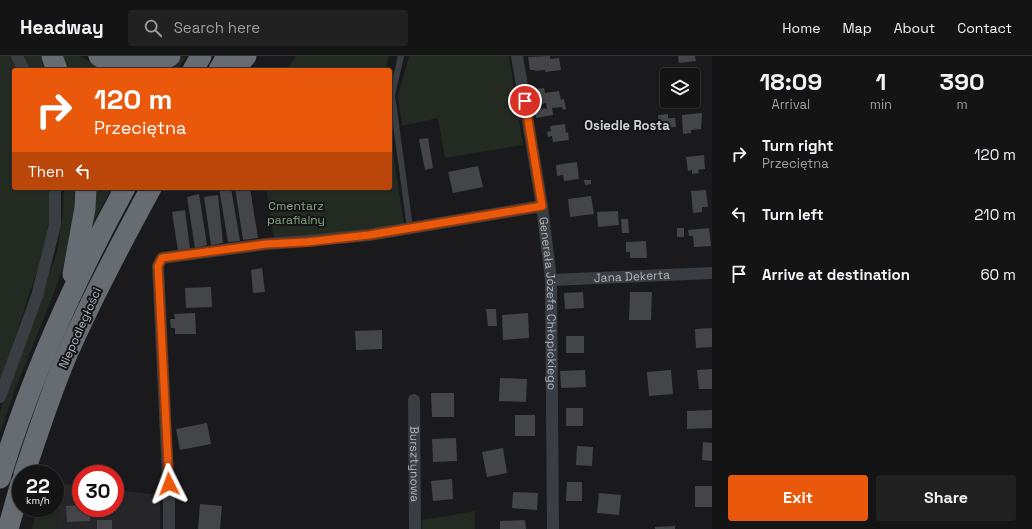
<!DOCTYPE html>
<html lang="en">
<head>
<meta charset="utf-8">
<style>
  :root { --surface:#141415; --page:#212122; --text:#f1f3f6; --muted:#9d9ea0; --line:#333334; --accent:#ea580c }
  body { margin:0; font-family:"Space Grotesk",sans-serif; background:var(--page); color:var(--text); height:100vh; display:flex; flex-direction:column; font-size:15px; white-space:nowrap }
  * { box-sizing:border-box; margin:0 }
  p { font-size:13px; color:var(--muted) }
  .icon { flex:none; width:22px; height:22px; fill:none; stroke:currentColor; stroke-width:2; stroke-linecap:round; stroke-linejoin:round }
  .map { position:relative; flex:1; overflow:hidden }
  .sheet { display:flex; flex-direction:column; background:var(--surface); width:320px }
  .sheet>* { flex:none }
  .hud { position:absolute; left:12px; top:12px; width:380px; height:122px; border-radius:4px; box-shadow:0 1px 3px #0004,0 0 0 1px var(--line); background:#ea580c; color:#fff; overflow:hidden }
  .controls { position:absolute; left:660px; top:12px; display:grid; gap:8px }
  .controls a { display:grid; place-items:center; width:40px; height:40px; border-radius:4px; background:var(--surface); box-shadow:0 1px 3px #0004,0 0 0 1px var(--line); font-size:20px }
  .speed { position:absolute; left:12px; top:409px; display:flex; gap:8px; font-size:20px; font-weight:700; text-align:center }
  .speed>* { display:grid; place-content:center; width:52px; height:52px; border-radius:50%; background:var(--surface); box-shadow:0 1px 3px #0004,0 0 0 1px var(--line); line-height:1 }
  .speed small { font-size:10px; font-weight:400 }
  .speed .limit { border:6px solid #d22; background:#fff; color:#111 }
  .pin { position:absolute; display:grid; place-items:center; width:34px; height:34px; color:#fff; margin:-17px; border:2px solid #fff; border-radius:50%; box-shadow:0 1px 4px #0007 }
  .me { position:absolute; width:44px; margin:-22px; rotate:357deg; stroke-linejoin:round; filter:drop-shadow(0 0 3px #0008) }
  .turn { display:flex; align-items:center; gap:14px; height:84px; padding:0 16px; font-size:18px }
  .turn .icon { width:52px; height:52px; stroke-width:2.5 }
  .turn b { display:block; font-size:28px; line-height:34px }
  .then { display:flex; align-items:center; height:38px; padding:0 16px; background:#0003; gap:8px; font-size:15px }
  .eta { display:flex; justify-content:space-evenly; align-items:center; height:68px; text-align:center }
  .eta b { font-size:24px; font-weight:800; line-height:28px }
  .primary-button { display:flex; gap:8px; margin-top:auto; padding:8px 16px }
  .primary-button a { flex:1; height:46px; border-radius:4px; background:var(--accent); color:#fff; font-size:16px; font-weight:800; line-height:46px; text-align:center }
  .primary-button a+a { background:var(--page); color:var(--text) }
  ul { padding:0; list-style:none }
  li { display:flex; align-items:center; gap:12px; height:60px; padding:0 16px }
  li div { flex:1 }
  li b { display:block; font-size:15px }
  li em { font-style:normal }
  header { display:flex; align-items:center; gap:24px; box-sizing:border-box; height:56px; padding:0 20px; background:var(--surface); border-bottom:1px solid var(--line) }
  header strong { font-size:19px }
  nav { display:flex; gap:22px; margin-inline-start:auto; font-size:14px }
  .search { width:280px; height:36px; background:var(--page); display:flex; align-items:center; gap:10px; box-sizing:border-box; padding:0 14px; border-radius:4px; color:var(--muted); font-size:15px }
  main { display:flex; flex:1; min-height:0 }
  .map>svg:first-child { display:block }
</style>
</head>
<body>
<header>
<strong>Headway</strong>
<div class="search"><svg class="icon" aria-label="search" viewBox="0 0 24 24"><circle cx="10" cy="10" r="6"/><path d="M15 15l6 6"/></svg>Search here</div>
<nav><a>Home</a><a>Map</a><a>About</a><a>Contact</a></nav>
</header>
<main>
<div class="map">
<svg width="712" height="473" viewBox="0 0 712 473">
  <rect width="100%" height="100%" fill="#1a1a1c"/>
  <path fill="#262629" d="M60,427l21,3v22h34v-18l45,5v34h-104z"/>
  <g fill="#222a21">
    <path d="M0,0h17l4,14h-7v118h36l-1,35 -10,42 -39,117z"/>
    <path d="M24,0h21l5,14h-20z"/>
    <path d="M60,0h20l21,12 7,2h-44z"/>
    <path d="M186,0l-8,14h-21z"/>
    <path d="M296,0h93l-4,14h-98z"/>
    <path d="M409,0h100l14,89 -78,13 -7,-40 -36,8 -4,-30z"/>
    <path d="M390,78l14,90 -36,6 -94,9 -8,-51h124z"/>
    <path d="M64,132h14l-12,68 -10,32 -40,99 -16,46v-21l57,-160 6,-38z"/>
    <path d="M94,132h18l-20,36z"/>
    <path d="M55,427h5l-4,46h-24l6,-21h17z"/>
    <path d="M475,455v18h-53v-9z"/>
  </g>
  <g fill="#444549">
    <path d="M550,0v3l9,-1 2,12 -16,2v-2l-10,1v-1h-5l-2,-13z"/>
    <path d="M678,0h17l1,5 -17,2z"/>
    <path d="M544,32l1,5 14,-2 2,9 3,-1 2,10 -3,1 -1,-3 -10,1 1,7 -17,3 -2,-8 12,-2v1h1l-1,-6 -4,1 -1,-6 -4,1 -1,-10z"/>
    <path d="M702,57l-1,16 -10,1v3l-8,1 -1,-19z"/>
    <path d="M668,58v4h7l1,9 -17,1 -1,-13z"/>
    <path d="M565,68l1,9 2,-1 1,8 -16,2 -1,-6 -4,1 -1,-5 4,-1 -1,-5z"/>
    <path d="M428,82l5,30 -8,2 -6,-31z"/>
    <path d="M704,99l1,14 -7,1 1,3 -7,1v-4l-4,1 -2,-14z"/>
    <path d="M577,106l2,17 -15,2 -1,-6 -6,1 -1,-11z"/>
    <path d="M478,110l5,21 -30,6 -5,-21z"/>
    <path d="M584,124h7v4l-6,1z"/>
    <path d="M219,132h12l9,53 -12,1z"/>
    <path d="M235,132h15l8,50 -15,2z"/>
    <path d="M706,134l2,17h-6v5l-9,1 -2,-22z"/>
    <path d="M199,138l8,51 -12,3 -8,-51z"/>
    <path d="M218,139l5,48 -12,2 -7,-48z"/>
    <path d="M591,140l3,18 -24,3 -2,-18z"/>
    <path d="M185,154l5,39 -12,2 -6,-39z"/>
    <path d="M618,155l1,14 -21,2 -1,-15z"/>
    <path d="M621,163h7l1,14h-7z"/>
    <rect x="677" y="172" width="7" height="9"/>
    <path d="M709,172l2,18 -17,1 -1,-11h-4l-1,-6z"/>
    <path d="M646,185l1,17h-17v-6h-4v-10z"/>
    <path d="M262,212l3,24 -12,1 -2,-23z"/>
    <path d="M211,231l1,20 -26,1 -1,-20z"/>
    <path d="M583,236l1,16 -19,1 -1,-16z"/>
    <path d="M630,236h22l-1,28h-22z"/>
    <path d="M486,253h10l1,17h-9z"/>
    <path d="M195,257l1,21h-21v-6h-4l-1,-9h5l-1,-5z"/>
    <path d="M528,257l1,25 -26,2 -1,-25z"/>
    <path d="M712,272v19l-16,1 -1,-19z"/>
    <path d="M382,274v19l-26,1 -1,-19z"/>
    <rect x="566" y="280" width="18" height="17"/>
    <path d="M712,313v20h-13l-2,-19z"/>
    <path d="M585,314l1,17 -25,1 -1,-17z"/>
    <path d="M671,314l2,24 -24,2 -2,-24z"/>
    <path d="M500,322l27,1 -1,23 -27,-1z"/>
    <path d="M431,337h23v24h-22z"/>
    <rect x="566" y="352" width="17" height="18"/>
    <path d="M712,354v18l-25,1v-18z"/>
    <rect x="515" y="359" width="20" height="21"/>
    <path d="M207,367l4,21 -31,6 -4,-21z"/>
    <path d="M456,382l1,23 -24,1 -1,-23z"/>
    <path d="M703,386l9,1v18l-10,-1z"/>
    <path d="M577,390l16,1 -1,19 -16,-1z"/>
    <path d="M503,392l4,25 -20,4 -5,-25z"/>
    <path d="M452,423l1,20 -20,2 -2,-20z"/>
    <path d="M567,426h15v19h-16z"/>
    <rect x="695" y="430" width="17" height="21"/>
    <path d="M513,436l25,1 -1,17 -25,-2z"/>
    <path d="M599,437l22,2 -2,20 -22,-2z"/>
    <path d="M200,448l22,2 -2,23h-22z"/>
    <path d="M81,449v3h9v13l-23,1 -1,-16z"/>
    <rect x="97" y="464" width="15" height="9"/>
    <path d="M525,464l1,9h-26v-8z"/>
    <path d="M675,470v3h-20v-2z"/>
  </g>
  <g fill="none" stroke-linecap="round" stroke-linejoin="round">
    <path stroke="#3a3d41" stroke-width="6" d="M401,0l-9,39 18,133"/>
    <g stroke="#3a3d41" stroke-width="12">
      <path d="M17,0l7,14"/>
      <path id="s1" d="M517,0l25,150 9,74 2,249"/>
      <path id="s2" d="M551,224l161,-7"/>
      <path d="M0,341l37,-101 18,-71v-37"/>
      <path id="s3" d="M414,344l1,129"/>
      <path d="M169,473v-30l-11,-233 4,-8 104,-14 41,-3 62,-6 173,-29"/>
    </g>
    <g stroke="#666c72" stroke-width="21">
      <path d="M52,0l5,14"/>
      <path d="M99,0c19,12 51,12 71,0"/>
      <path d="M193,14l8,-14"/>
      <path d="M219,14l8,-14"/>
      <path d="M234,14l12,-14"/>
      <path d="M73,218l12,-66 1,-20"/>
      <path d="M24,418c13,-39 26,-79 42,-117 25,-58 55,-114 85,-169"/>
      <path d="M0,422c31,-101 74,-197 125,-290"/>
      <path d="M8,473l13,-46"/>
    </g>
  </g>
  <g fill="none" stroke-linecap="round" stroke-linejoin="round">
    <g stroke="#983908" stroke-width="10">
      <path id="route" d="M169,428l-11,-218 4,-8 104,-14 41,-2 62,-7 173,-29 -17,-105"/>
    </g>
    <use href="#route" stroke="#ea580c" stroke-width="7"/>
  </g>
  <g text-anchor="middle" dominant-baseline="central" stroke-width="4" stroke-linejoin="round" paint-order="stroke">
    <g font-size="12" fill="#87a782" stroke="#151517">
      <text x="296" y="150">Cmentarz<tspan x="296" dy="14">parafialny</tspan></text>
    </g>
    <g font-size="12" fill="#acb4bc" stroke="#151517">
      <text stroke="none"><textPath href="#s2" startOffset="81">Jana Dekerta</textPath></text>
      <text stroke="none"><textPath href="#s1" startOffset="250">Generała Józefa Chłopickiego</textPath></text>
      <text transform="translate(80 272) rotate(-66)">Niepodległości</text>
      <text stroke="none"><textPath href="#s3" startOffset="64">Bursztynowa</textPath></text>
    </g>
    <g font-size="13" font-weight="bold" fill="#cdd2d8" stroke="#151517">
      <text x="627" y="69">Osiedle Rosta</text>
    </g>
  </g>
</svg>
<div class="controls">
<a><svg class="icon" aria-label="layers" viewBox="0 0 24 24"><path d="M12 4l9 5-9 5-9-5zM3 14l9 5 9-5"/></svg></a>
</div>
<div class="speed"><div>22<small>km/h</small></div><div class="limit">30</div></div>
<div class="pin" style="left:525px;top:45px;background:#d93025"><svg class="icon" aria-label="arrive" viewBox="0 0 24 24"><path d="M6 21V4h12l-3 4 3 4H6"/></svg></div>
<svg class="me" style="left:169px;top:428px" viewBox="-20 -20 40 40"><path d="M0-17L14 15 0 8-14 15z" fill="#ea580c" stroke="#fff" stroke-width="4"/></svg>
<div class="hud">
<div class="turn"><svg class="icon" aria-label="right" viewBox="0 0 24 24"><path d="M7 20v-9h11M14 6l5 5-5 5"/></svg><div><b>120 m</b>Przeciętna</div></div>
<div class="then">Then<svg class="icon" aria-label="left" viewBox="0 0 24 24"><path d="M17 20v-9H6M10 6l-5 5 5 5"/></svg></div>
</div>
</div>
<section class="sheet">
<div class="eta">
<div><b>18:09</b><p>Arrival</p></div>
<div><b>1</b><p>min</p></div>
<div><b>390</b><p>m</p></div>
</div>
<ul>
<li><svg class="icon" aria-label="right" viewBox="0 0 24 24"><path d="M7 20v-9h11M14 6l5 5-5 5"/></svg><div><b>Turn right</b><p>Przeciętna</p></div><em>120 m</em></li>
<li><svg class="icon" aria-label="left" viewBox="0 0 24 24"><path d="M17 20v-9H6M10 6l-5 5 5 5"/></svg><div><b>Turn left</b></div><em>210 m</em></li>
<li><svg class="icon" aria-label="arrive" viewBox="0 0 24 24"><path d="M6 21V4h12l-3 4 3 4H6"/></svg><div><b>Arrive at destination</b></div><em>60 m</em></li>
</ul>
<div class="primary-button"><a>Exit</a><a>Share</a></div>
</section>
</main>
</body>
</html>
